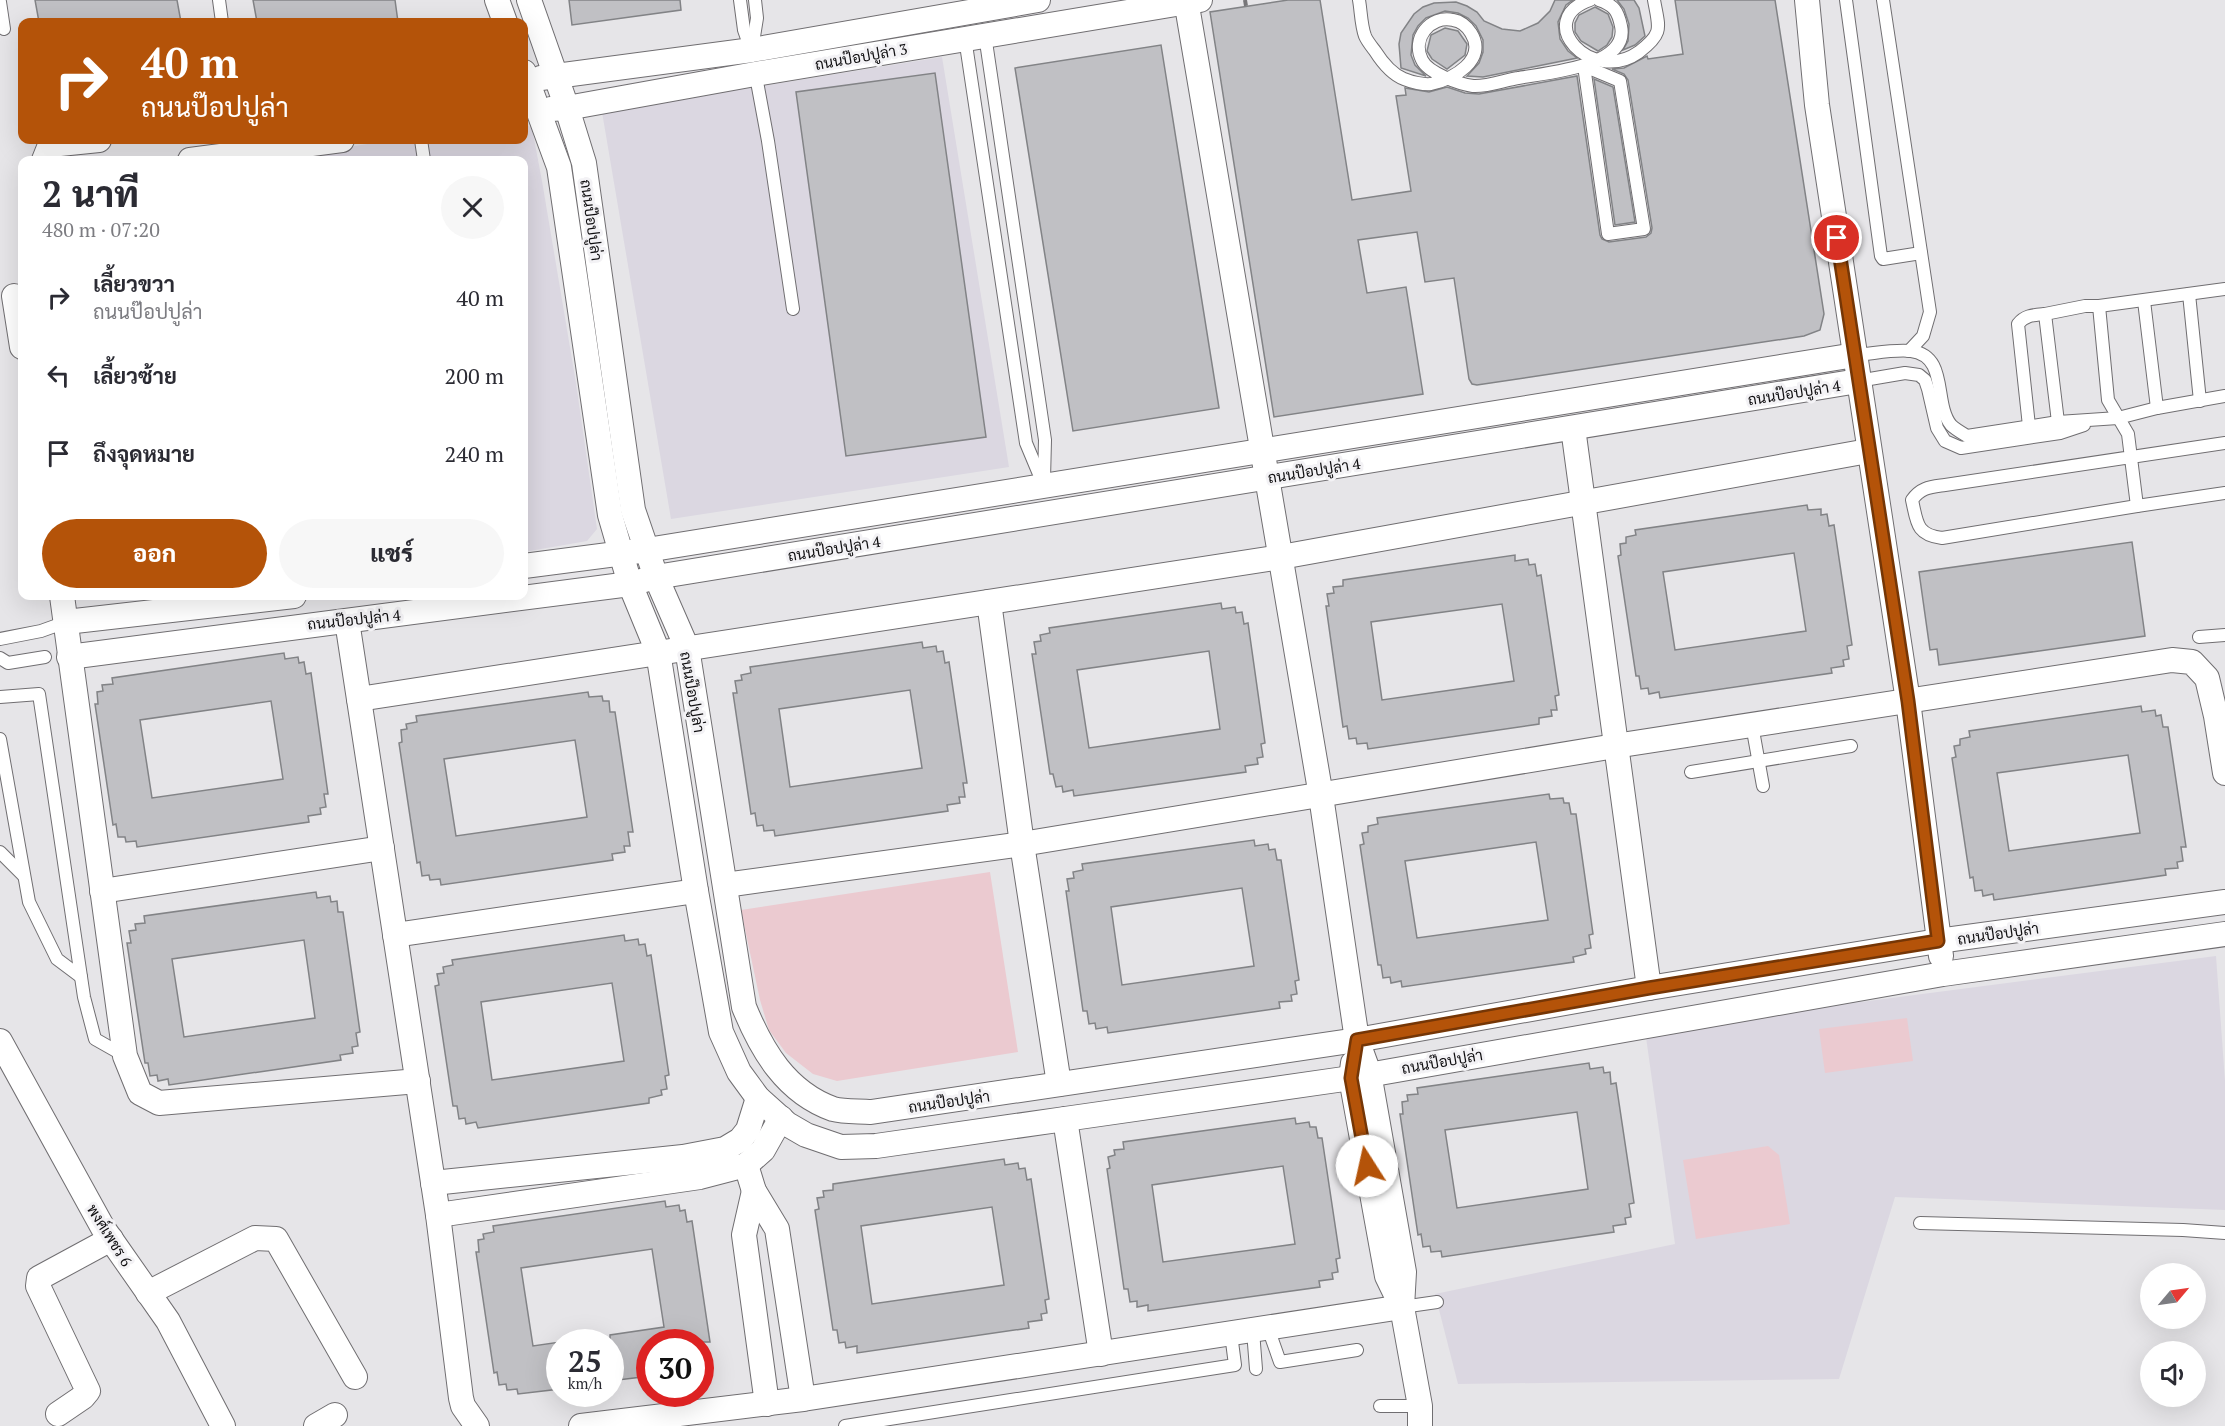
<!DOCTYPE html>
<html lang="th">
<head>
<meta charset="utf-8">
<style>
  :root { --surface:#fff; --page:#f7f7f7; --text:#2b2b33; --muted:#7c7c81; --accent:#b45309 }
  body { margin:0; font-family:"PT Serif",Sarabun,serif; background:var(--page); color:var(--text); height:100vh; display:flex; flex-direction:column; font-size:22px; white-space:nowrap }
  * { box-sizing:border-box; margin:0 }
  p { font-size:20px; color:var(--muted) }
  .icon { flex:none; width:33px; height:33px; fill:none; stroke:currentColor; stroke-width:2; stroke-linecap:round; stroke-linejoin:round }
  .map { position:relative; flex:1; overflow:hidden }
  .drawer { position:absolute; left:18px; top:156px; width:510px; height:444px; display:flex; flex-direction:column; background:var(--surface); border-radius:12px; box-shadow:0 6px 24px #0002 }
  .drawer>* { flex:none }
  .banner { position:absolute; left:18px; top:18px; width:510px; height:126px; border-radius:12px; box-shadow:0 6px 24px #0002; background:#b45309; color:#fff; overflow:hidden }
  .needle { width:39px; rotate:61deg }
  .buttons { position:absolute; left:2140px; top:1263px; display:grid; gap:12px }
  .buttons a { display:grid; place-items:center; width:66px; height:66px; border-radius:50%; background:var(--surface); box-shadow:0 6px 24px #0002; font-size:30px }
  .speed { position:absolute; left:546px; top:1329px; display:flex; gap:12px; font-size:30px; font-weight:700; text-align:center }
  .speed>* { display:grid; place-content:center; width:78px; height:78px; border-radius:50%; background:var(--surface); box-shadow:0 6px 24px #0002; line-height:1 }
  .speed small { font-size:15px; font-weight:400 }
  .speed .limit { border:9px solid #d22; background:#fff; color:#111 }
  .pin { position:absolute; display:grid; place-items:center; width:51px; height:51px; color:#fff; margin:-26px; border:3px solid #fff; border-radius:50%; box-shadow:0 2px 6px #0007 }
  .me { position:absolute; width:66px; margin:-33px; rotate:350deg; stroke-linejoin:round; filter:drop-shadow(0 0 4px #0008) }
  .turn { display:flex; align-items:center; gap:21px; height:126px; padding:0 24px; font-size:27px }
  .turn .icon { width:78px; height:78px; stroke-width:2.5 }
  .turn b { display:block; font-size:42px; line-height:51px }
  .round { display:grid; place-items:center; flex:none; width:63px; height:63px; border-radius:32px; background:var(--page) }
  .head { display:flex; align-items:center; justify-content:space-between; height:102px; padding:0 24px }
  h1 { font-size:36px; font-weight:800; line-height:45px }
  .cta { display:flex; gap:12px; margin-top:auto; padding:12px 24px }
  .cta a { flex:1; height:69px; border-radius:36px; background:var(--accent); color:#fff; font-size:24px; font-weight:800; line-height:69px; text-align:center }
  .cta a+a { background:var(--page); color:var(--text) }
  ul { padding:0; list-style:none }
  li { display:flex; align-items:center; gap:18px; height:78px; padding:0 24px }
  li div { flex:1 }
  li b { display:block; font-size:22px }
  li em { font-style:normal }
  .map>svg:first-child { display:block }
</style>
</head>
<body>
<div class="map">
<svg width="2225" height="1426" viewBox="0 0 2225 1426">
  <rect width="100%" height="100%" fill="#e6e5e8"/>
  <g fill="#dbd7e1">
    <path d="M942,57l67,410 -338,52 -69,-407z"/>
    <path d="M524,123l8,5 10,53 34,202 21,146 -10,12 -63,11v-392h-256l124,-20h132z"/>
    <path d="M2216,956l9,125v129l-330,-13 -56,182 -381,5 -23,-90 240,-50 -30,-214z"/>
  </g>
  <g fill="#ebcad0">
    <path d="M990,872l28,180 -181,29 -24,-7 -27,-21 -17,-23 -9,-30 -19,-90z"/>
    <path d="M1907,1018l6,43 -88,12 -6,-44z"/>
    <path d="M1768,1146l11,9 11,69 -94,15 -13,-79z"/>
  </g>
  <g fill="#c0c0c4" stroke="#828386" stroke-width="1.5" fill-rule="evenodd">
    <path d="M35,0h142l4,22h-142z"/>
    <path d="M253,0h142l3,22h-141z"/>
    <path d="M569,0h111l1,10 -109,15z"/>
    <path d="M1288,0h32l32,200 59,-9 -15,-95 10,-1 -1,-7 24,4 18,-5 18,6 14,1 98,-18 23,159 2,4 7,3 37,-5 5,-4 1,-5 -24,-148 -4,-6 -12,-5 12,-1 23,-12 1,3 35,-5 -8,-54h100l49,314 -4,16 -16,6 -327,49 -5,-1 -3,-5 -15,-101 -29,4 -8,-50 -59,8 9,53 39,-6 17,107 -149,23 -64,-405z"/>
    <path d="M1555,0h18l-7,5 -8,17 2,17 8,12 9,7 -94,19 -16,-1 12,-13 4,-11v-12l-7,-14 -8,-8 -10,-5 -13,-2 -19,7 -8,8 -5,9 -2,20 4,10 11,11 -25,-8 -2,-24 2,-11 13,-19 9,-7 11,-4 22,-1 11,4 10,6 7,9 18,8 18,2 18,-8 12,-12z"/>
    <path d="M1617,0h17l5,8 6,28 -10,9 -12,5 5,-9 1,-17 -5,-15z"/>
    <path d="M1595,7l13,7 5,13 -1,10 -5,8 -9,6 -17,-10 -6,-9v-9l4,-8z"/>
    <path d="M1445,28l13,3 9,13 -2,11 -18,14 -15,-10 -5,-8 4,-16z"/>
    <path d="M1161,45l58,363 -146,23 -58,-363z"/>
    <path d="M935,73l51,364 -140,19 -50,-364z"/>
    <path d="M1594,79l19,8 22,135 -20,3z"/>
    <path d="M1807,505l1,5 13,-1v6l6,-1 2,12 5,-1 18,120 -5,1 2,13 -6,1 1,6 -13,2 1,5 -172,25 -1,-6 -10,2 -1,-6 -7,1 -2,-13h-3l-18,-120 3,-1 -1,-11 6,-1v-6l10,-2 -1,-5zM1794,553l12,78 -131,19 -12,-78z"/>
    <path d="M2132,542l13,94 -206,29 -2,-16 -7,1 -11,-78z"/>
    <path d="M1515,555v6l13,-2 1,6 6,-1 2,12 4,-1 18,120 -4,1 2,14h-6l1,6 -13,2v6l-171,25 -1,-6 -10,1 -1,-6 -7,1 -2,-13 -4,1 -17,-121h3l-2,-12 7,-1 -1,-6 10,-1v-6zM1502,604l12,77 -132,19 -11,-78z"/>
    <path d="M1221,603l1,6 13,-2 1,6 6,-1 2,12 4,-1 17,120 -4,1 2,13 -6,1 1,6 -13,2 1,6 -172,24 -1,-6 -10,2 -1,-6 -6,1 -3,-13h-3l-18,-120h4l-2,-12 7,-1 -1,-6 10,-2 -1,-5zM1209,651l11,78 -131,19 -12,-78z"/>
    <path d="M922,642l1,6 13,-2 1,6 6,-1 2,12 4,-1 18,121h-4l2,14h-6l1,6 -13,2 1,6 -173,25 -1,-6 -10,1 -1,-6 -6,1 -2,-13 -4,1 -18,-121h4l-2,-12 7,-1 -1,-5 10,-2 -1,-6zM910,690l12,78 -132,19 -11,-78z"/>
    <path d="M284,653l1,6 13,-2 1,6 5,-1 2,12 5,-1 17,121h-4l2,13 -6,1 1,6 -13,2 1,6 -172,25 -1,-6 -10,1 -1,-5h-7l-2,-13 -3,1 -18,-121h3l-1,-12 6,-1 -1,-6 11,-1 -1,-6zM271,701l12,78 -131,19 -12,-78z"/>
    <path d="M588,692l1,5 13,-1 1,5h6l1,11h5l18,120h-5l2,14h-6l1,6 -13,2 1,6 -172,25 -1,-6 -10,1 -1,-5 -7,1 -2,-14 -3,1 -18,-120 3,-1 -1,-12 6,-1 -1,-5 11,-2 -1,-6zM575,740l12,77 -131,19 -12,-77z"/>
    <path d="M2141,706l1,6 13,-2 1,6 5,-1 2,12h5l18,120h-5l2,14 -6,1 1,6 -13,1 1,6 -172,25 -1,-6 -10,2 -1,-6 -7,1 -2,-14 -3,1 -18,-120 4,-1 -2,-11 6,-1v-6l10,-2 -1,-6zM2128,755l12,78 -131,18 -12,-78z"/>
    <path d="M1549,794l1,5 13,-1 1,5h5l2,11h5l17,120 -4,1 2,13 -6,1 1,5 -13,3 1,5 -172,25 -1,-6 -10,2 -1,-6 -7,1 -2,-13h-3l-18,-120 4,-1 -2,-11 6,-1v-6l10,-2 -1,-6zM1536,842l12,78 -131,18 -12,-77z"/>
    <path d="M1254,840l1,6 13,-2 1,6 6,-1 2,11h4l18,120 -4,1 2,13 -6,1 1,6 -13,1 1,6 -172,25 -1,-6 -11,2 -1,-6 -6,1 -2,-13h-4l-17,-120h3l-2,-12 7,-1 -1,-6 10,-2 -1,-6zM1242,888l12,78 -132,19 -11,-78z"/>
    <path d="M316,892l1,6 13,-2 1,6 6,-1 1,11h5l17,120 -4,1 2,13 -6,1 1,6 -13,2 1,5 -172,25 -1,-6 -10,2 -1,-6 -7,1 -2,-13h-3l-18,-120h4l-2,-12 7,-1 -1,-6 10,-1 -1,-7zM304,940l11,78 -131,19 -12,-78z"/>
    <path d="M624,935l1,6 13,-2 1,6 6,-1 2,12 4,-1 18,120 -4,1 2,13 -6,1 1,5 -13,3v5l-171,25 -2,-6 -10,2 -1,-6 -6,1 -2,-13h-4l-18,-120 4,-1 -2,-11 7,-1 -1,-6 10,-2 -1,-5zM612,983l12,78 -132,19 -11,-78z"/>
    <path d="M1589,1063l1,6 13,-2 1,6 6,-1 1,12 5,-1 18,120 -5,1 2,13 -6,1 1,6 -13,2 1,6 -172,25 -1,-6 -10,1 -1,-6 -7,1 -2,-13 -3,1 -18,-121h3l-1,-12 6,-1 -1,-6 11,-1 -1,-6zM1577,1112l11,77 -131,19 -12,-78z"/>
    <path d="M1295,1118l1,6 13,-2 1,5h6l2,11h4l18,120 -4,1 2,13 -6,1 1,6 -14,2 1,6 -172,24v-6l-11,2v-6l-7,1 -2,-13h-4l-17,-120 3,-1 -2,-11 7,-2 -1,-5 10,-1 -1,-7zM1283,1166l12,78 -132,18 -11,-77z"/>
    <path d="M1004,1159l1,6 13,-2 1,6 6,-1 2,12 4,-1 18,120 -4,1 2,13 -6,1 1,6 -14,2 1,6 -172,25v-7l-11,2 -1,-6 -6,1 -2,-13h-4l-18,-120 4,-1 -2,-11 7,-1 -1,-6 10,-1v-6zM992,1207l12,78 -132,19 -11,-78z"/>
    <path d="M665,1201l1,6 13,-2 1,6 5,-1 2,12 5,-1 18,121h-60v34l-40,5v-46l54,-8 -12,-78 -131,19 12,78 27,-4v47l-42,5 -1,-5 -10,1 -1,-6 -7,1 -2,-13 -3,1 -18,-121h3l-1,-12 6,-1 -1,-5 11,-2 -1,-6z"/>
  </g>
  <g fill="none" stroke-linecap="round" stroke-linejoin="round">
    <g stroke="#706e71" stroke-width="14">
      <g id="service">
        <path d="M219,0l3,22"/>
        <path d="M740,0l4,30 8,23"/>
        <path d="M1359,0c2,11 2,25 6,36 2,5 7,11 10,15 7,11 16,23 29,28 7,3 20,6 27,5 22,-5 57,-24 40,-51 -4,-7 -11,-12 -18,-13 -23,-5 -42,19 -31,40 6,13 37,24 51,26 14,1 32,-6 45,-8 27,-5 112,-11 103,-52 -3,-15 -7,-21 -22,-26"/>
        <path d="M1590,0c-58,20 1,86 49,52 25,-19 20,-24 15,-52"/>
        <path d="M1846,0l35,256 2,3 38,-6"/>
        <path d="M1883,0l47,312 -7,24 -14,15"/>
        <path d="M0,2l4,27"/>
        <path d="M985,35l60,405 -1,39"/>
        <path d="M965,38l61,405 18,43"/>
        <path d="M752,49l5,-31 -2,-18"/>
        <path d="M1584,66l36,15 24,148 -36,5z"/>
        <path d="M755,71l13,70 25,168"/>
        <path d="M421,140l3,20"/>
        <path d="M2189,294l11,107"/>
        <path d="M2144,301l13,107"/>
        <path d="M2099,306l126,-17"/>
        <path d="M1855,355c17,-1 38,-6 56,-4 38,5 22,52 40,74 4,4 11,8 16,11l91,-14 60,-4 39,-10 68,-12"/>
        <path d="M1858,381l47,-8 14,2 6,5 3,9 9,39 8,13 16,7 99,-15 24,-8"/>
        <path d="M2058,422l-13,-108 40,-8h14l9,94 20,34 9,72 -195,32c-26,-3 -25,-16 -30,-38 9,-13 19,-13 33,-15l280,-42"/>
        <path d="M2029,426l-11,-102c7,-9 16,-9 27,-10"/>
        <path d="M2137,506l88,-13"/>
        <path d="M2199,637l26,-2"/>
        <path d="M0,639l41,-8 25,-9"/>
        <path d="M0,658l8,5 37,-6"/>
        <path d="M0,697l39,-3 45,303 11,42 30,17"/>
        <path d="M1752,725l11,61"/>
        <path d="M0,739l29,163 28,57 24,18"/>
        <path d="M1691,772l160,-26"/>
        <path d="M0,852l24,24"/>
        <path d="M1920,1223l263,7 42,3"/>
        <path d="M1402,1307l35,-5"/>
        <path d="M1268,1328l12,34 77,-12"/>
        <path d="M1253,1331l3,38"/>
        <path d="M1380,1406h40"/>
        <path d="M845,1426l390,-61 -4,-31"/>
      </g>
    </g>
    <g stroke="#706e71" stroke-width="26">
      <g id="minor">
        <path d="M497,0l8,22"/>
        <path d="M529,0l38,108 17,55 49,347 23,67 31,71 57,359c18,44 42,85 89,102 11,3 26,2 38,3l486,-72 292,-52 289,-47 287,-39"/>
        <path d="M1186,0l135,796 36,244 12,33 35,199 -2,35"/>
        <path d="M1807,0l10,105 91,596 33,255"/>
        <path d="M524,72l35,95 51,348 20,69 28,68 38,239 25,141 18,40 19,26 29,26 19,11 35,12 35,-1 189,-27 286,-41 592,-104 282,-40"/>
        <path d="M541,78l211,-28 286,-50"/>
        <path d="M551,109l16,-1 188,-34 445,-74"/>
        <path d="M44,160l6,-15 49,-5"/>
        <path d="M190,160l152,-20"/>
        <path d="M14,296l8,51"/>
        <path d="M1573,428l76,560"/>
        <path d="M524,566l123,-16 1208,-195"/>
        <path d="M62,596l63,460 15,37 19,10 259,-22"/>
        <path d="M989,602l33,242 37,240"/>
        <path d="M347,621l91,594 23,183 2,8 14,20"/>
        <path d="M66,622l228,-26"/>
        <path d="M69,657c187,-26 374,-48 561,-73l26,-7 1202,-196"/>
        <path d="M359,699l922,-142 587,-106"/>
        <path d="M725,885l297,-41 593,-98 557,-86 20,2 15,16 9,38 9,57"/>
        <path d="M102,891l280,-43"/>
        <path d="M395,935l301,-44"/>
        <path d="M0,1041l103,187 65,93 55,105"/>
        <path d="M1353,1063l-2,15 36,198 15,31 18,99v20"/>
        <path d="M1065,1119l36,235"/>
        <path d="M746,1165l8,26 23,38 26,170"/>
        <path d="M433,1183l250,-26 42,-8 15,-9 8,-10 10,-32"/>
        <path d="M754,1191l-10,44 23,169"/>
        <path d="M438,1215l262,-38 46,-12 17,-15 18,-32"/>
        <path d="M148,1293l107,-55 21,1 79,138"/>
        <path d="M58,1414l25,-17 5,-6 -50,-105 1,-8 72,-39"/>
        <path d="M316,1426l19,-11"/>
        <path d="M581,1426l222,-27 599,-92"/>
      </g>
    </g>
    <path stroke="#777679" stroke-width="4" stroke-dasharray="6 3" stroke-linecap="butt" d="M1245,0l1,6"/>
    <use href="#service" stroke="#fff" stroke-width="12"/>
    <use href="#minor" stroke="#fff" stroke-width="24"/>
  </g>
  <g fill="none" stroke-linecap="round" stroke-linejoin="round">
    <g stroke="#753606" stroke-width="15">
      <path id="route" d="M1367,1166l-16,-88 6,-38 292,-52 289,-47 -30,-240 -71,-463"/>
    </g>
    <use href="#route" stroke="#b45309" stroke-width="10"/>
  </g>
  <g text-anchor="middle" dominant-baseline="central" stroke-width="6" stroke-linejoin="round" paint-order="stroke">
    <g font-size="15" fill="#0f0e10" stroke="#f3f2f5">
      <text transform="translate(861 56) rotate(-10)">ถนนป๊อปปูล่า 3</text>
      <text transform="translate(592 220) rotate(82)">ถนนป๊อปปูล่า</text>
      <text transform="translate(1794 392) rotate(-9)">ถนนป๊อปปูล่า 4</text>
      <text transform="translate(1314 470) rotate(-9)">ถนนป๊อปปูล่า 4</text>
      <text transform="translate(834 548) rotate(-9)">ถนนป๊อปปูล่า 4</text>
      <text transform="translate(354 619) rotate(-6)">ถนนป๊อปปูล่า 4</text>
      <text transform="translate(693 692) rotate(80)">ถนนป๊อปปูล่า</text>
      <text transform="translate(1998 933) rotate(-8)">ถนนป๊อปปูล่า</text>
      <text transform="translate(1442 1061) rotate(-10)">ถนนป๊อปปูล่า</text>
      <text transform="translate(949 1101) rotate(-8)">ถนนป๊อปปูล่า</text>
      <text transform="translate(110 1235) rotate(58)">พงศ์เพชร 6</text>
    </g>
  </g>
</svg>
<div class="buttons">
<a><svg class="needle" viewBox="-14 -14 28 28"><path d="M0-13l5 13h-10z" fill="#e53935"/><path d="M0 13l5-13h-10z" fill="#7c7c81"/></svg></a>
<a><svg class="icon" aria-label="sound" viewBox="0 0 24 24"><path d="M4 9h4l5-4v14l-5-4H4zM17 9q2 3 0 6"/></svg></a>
</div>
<div class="speed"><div>25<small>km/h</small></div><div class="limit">30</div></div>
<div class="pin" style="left:1837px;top:238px;background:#d93025"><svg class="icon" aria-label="arrive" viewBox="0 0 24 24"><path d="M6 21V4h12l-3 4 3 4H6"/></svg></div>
<svg class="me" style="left:1367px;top:1166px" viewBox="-20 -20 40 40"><circle r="19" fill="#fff"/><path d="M0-13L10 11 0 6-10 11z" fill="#b45309"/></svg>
<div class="banner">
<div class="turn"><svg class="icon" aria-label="right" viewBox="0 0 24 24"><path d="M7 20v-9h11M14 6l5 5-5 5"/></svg><div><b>40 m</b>ถนนป๊อปปูล่า</div></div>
</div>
<section class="drawer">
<div class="head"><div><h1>2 นาที</h1><p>480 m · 07:20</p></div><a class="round"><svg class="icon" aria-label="close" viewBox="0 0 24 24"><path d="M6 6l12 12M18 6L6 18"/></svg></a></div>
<ul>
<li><svg class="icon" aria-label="right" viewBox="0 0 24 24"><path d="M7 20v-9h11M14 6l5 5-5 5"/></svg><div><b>เลี้ยวขวา</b><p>ถนนป๊อปปูล่า</p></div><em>40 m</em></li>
<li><svg class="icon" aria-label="left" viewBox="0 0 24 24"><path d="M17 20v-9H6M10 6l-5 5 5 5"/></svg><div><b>เลี้ยวซ้าย</b></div><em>200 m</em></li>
<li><svg class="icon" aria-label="arrive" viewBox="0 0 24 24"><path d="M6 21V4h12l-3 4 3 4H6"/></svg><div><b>ถึงจุดหมาย</b></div><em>240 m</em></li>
</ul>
<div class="cta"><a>ออก</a><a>แชร์</a></div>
</section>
</div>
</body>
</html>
